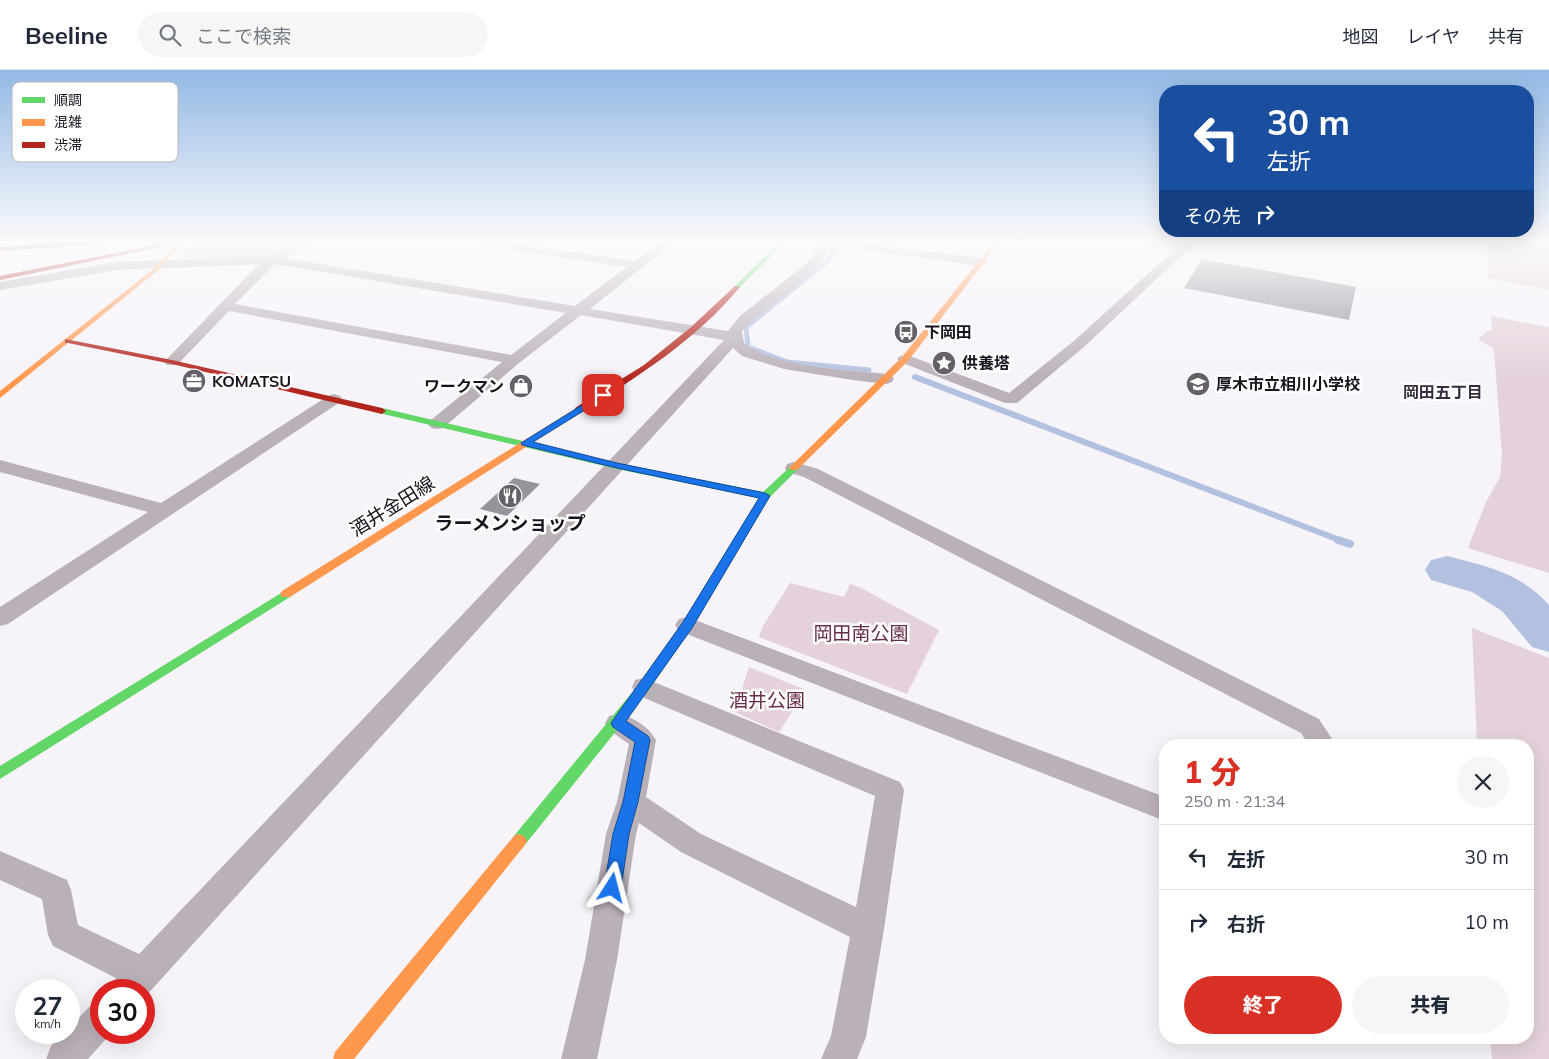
<!DOCTYPE html>
<html lang="ja">
<head>
<meta charset="utf-8">
<style>
  :root { --surface:#fff; --page:#f6f6f7; --text:#1f2937; --muted:#747a83; --line:#e0e1e3; --accent:#d93025 }
  body { margin:0; font-family:Mulish,"Noto Sans JP",sans-serif; background:var(--page); color:var(--text); height:100vh; display:flex; flex-direction:column; font-size:19px; white-space:nowrap }
  * { box-sizing:border-box; margin:0 }
  p { font-size:16px; color:var(--muted) }
  .icon { flex:none; width:28px; height:28px; fill:none; stroke:currentColor; stroke-width:2; stroke-linecap:round; stroke-linejoin:round }
  .map { position:relative; flex:1; overflow:hidden }
  .details { position:absolute; left:1159px; top:669px; width:375px; height:305px; display:flex; flex-direction:column; background:var(--surface); border-radius:20px; box-shadow:0 5px 20px #0002 }
  .details>* { flex:none }
  .top-card { position:absolute; left:1159px; top:15px; width:375px; height:152px; border-radius:20px; box-shadow:0 5px 20px #0002; background:#1a4fa0; color:#fff; overflow:hidden }
  .speed { position:absolute; left:15px; top:909px; display:flex; gap:10px; font-size:25px; font-weight:700; text-align:center }
  .speed>* { display:grid; place-content:center; width:65px; height:65px; border-radius:50%; background:var(--surface); box-shadow:0 5px 20px #0002; line-height:1 }
  .speed small { font-size:12px; font-weight:400 }
  .speed .limit { border:8px solid #d22; background:#fff; color:#111 }
  .pin { position:absolute; display:grid; place-items:center; width:42px; height:42px; color:#fff; margin:-21px; border-radius:10px; box-shadow:0 2px 8px #0006 }
  .me { position:absolute; width:55px; margin:-28px; rotate:9deg; stroke-linejoin:round; filter:drop-shadow(0 0 4px #0008) }
  .turn { display:flex; align-items:center; gap:18px; height:105px; padding:0 25px; font-size:22px }
  .turn .icon { width:65px; height:65px; stroke-width:2.5 }
  .turn b { display:block; font-size:35px; line-height:42px }
  .then { display:flex; align-items:center; height:48px; padding:0 25px; background:#0003; gap:10px; font-size:19px }
  .round { display:grid; place-items:center; flex:none; width:52px; height:52px; border-radius:26px; background:var(--page) }
  .summary { display:flex; align-items:center; justify-content:space-between; height:85px; padding:0 25px }
  h1 { font-size:30px; font-weight:800; line-height:38px; color:var(--accent) }
  .primary-button { display:flex; gap:10px; margin-top:auto; padding:10px 25px }
  .primary-button a { flex:1; height:58px; border-radius:30px; background:var(--accent); color:#fff; font-size:20px; font-weight:800; line-height:58px; text-align:center }
  .primary-button a+a { background:var(--page); color:var(--text) }
  ul { padding:0; list-style:none }
  li { display:flex; align-items:center; gap:15px; height:65px; padding:0 25px; border-top:1px solid var(--line) }
  li div { flex:1 }
  li b { display:block; font-size:19px }
  li em { font-style:normal }
  header { display:flex; align-items:center; gap:30px; box-sizing:border-box; height:70px; padding:0 25px; background:var(--surface); border-bottom:1px solid var(--line) }
  header strong { font-size:24px }
  nav { display:flex; gap:28px; margin-inline-start:auto; font-size:18px }
  .search { width:350px; height:45px; background:var(--page); display:flex; align-items:center; gap:12px; box-sizing:border-box; padding:0 18px; border-radius:28px; color:var(--muted); font-size:19px }
  .map>svg:first-child { display:block }
</style>
</head>
<body>
<header>
<strong>Beeline</strong>
<div class="search"><svg class="icon" aria-label="search" viewBox="0 0 24 24"><circle cx="10" cy="10" r="6"/><path d="M15 15l6 6"/></svg>ここで検索</div>
<nav><a>地図</a><a>レイヤ</a><a>共有</a></nav>
</header>
<div class="map">
<svg width="1549" height="989" viewBox="0 0 1549 989">
  <rect width="100%" height="100%" fill="#f6f3f9"/>
  <g fill="#e4d1db">
    <path d="M200,172h99l-27,12 -12,3 -76,2 -5,-3 9,-9h4l4,-4z"/>
    <path d="M1487,172h62v48l-61,-12z"/>
    <path d="M1491,246l58,11v246l-81,-25 18,-46 14,-25 2,-21 -8,-107 -16,-10 9,-8 5,-1z"/>
    <path d="M790,513l54,14 6,-13 9,3 80,43 -32,64 -148,-57 4,-11z"/>
    <path d="M1472,558l77,30v401h-57l-2,-21h38v-293h-51z"/>
    <path d="M749,597l57,23 -27,42 -44,-20z"/>
  </g>
  <g fill="none" stroke-linecap="round" stroke-linejoin="round">
    <path stroke="#b3c1e0" stroke-width="5" d="M835,178l-6,12 -83,67 2,20 39,15 82,8"/>
    <path stroke="#b3c1e0" stroke-width="6" d="M915,307l427,164"/>
    <path stroke="#b3c1e0" stroke-width="8" d="M1338,470l12,4"/>
    <path fill="#b3c1e0" fill-rule="evenodd" d="M1447,486c41,11 72,16 102,49v47l-17,-5 -30,-36 -30,-19 -41,-12 -6,-10 6,-10z"/>
  </g>
  <g fill="#95949b">
    <path d="M1202,189l154,28 -7,33 -165,-32z"/>
    <path d="M514,408l26,6 -33,32 -27,-7z"/>
  </g>
  <g fill="none" stroke-linecap="round" stroke-linejoin="round">
    <g fill="#bab0b8" fill-rule="evenodd">
      <path d="M299,172h16l-31,16 291,48 52,-39 -144,-21 -6,-4h30l128,19 25,-19h14l-84,67 138,22 12,-15 66,-52 8,-10 6,-12h39l122,16 6,4 -6,4 -151,-21c-17,39 -60,55 -88,86l2,12c31,25 102,26 142,31l6,2 2,3 -2,3 -6,2 -33,-4 -69,-11 -42,-13 -9,-8 -589,650v-8h-33l5,-12 -63,-32 -5,-11 -6,-36 -42,-19v-29l67,29 4,10 7,35 61,29 585,-614 -143,-25 -62,48 -76,65 -6,1 -6,-1 -3,-4 3,-4 71,-58 -273,-51 -52,54h-10l-3,-3 3,-3 92,-95 -143,6 -116,20v-8l116,-20 153,-6zM275,194l291,49 -55,42 -276,-51z"/>
      <path d="M1183,172h13l-111,104 -68,57h-12l-105,-41 -3,-3 3,-3h10l99,37 66,-53z"/>
      <path d="M334,324l6,2 2,3 -2,3 -332,222 -8,2v-19l148,-95 -148,-40v-12l161,43 167,-107z"/>
      <path d="M794,392l24,7 501,250 17,26h-27l-8,-12 -497,-256 -17,-5 -2,-4 2,-4z"/>
      <path d="M687,547l478,180v24l-486,-190 -4,-6 4,-6z"/>
      <path d="M644,608l256,104 4,8 -20,139 -18,108 -9,22h-36l10,-23 19,-99 -169,-85 -42,-29 -3,11 -19,126 -20,99h-36l24,-99 21,-126 11,-32 12,-58 -20,-14 -4,-7 4,-7c16,-6 39,9 47,24l-10,57 55,37 155,73 19,-111 -240,-102 -3,-7 3,-7z"/>
      <path d="M101,932v30h11l-24,27h-42l5,-13 13,-14h5v-4l20,-21z"/>
    </g>
    <g fill="#63d668" fill-rule="evenodd">
      <path d="M779,172h7l-47,46h-4v-2z"/>
      <path d="M382,338l235,55 146,29 28,-26h6l2,2 -30,30 -78,130 -42,62 -125,156 -5,2 -5,-2 -3,-5 3,-5 125,-152 44,-62 76,-124 -142,-29 -238,-56 -1,-2z"/>
      <path d="M286,520l6,4 -2,3 -290,182v-13z"/>
    </g>
    <g fill="#ff974d" fill-rule="evenodd">
      <path d="M994,172h6l-92,119 -111,109h-6l-2,-2 2,-2 111,-109z"/>
      <path d="M174,176l5,1 -23,25 -156,126v-7l152,-121z"/>
      <path d="M578,337l3,1v4l-291,185h-8l-2,-3 2,-3z"/>
      <path d="M519,764l5,2 3,5 -3,5 -170,213h-21l2,-7 179,-216z"/>
    </g>
    <g fill="#b3261e" fill-rule="evenodd">
      <path d="M72,172h31l-3,2 -100,7v-4z"/>
      <path d="M171,172h13l-184,38v-4z"/>
      <path d="M735,216l5,1c-44,53 -101,89 -159,125h-6v-4l69,-43 46,-37z"/>
      <path d="M65,269l107,21 210,48 4,3 -4,3 -210,-50 -104,-21h-3z"/>
    </g>
  </g>
  <linearGradient id="sky" x2="0" y2="1"><stop stop-color="#93b9e5"/><stop offset="0.55" stop-color="#fbfafc"/><stop offset="1" stop-color="#fbfafc" stop-opacity="0"/></linearGradient>
  <rect width="1549" height="311" fill="url(#sky)"/>
  <path fill="#1a73e8" stroke="#114b97" d="M603,322l4,3 -1,2 -73,45 84,21 148,30 5,3 -78,132 -66,93 22,15 2,4 -12,62 -9,32 -8,54 -3,6 -6,2 -5,-2 -3,-6 9,-54 10,-32 12,-60 -22,-15 -2,-4 72,-101 76,-124 -142,-30 -95,-23 -1,-2z"/>
  <defs>
    <g id="bus-disc" transform="scale(1.25)"><circle r="9.5" fill="#666169" stroke="#fff"/><path d="M-5-6H5V4H4V6H2V4H-2V6H-4V4H-5ZM-3.5-4V0h7V-4ZM-3.5 1.2v1.5H-2V1.2ZM2 1.2v1.5H3.5V1.2Z" fill="#fff"/></g>
    <g id="sight-disc" transform="scale(1.25)"><circle r="9.5" fill="#666169" stroke="#fff"/><path d="M0-6L1.8-2.2L6-1.7L2.9 1.2L3.7 5.4L0 3.3L-3.7 5.4L-2.9 1.2L-6-1.7L-1.8-2.2Z" fill="#fff"/></g>
    <g id="office-disc" transform="scale(1.25)"><circle r="9.5" fill="#666169" stroke="#fff"/><path d="M-6-3h4V-5.5h4V-3h4V5H-6ZM-1-4.5V-3h2v-1.5ZM-6 0V1H6V0Z" fill="#fff"/></g>
    <g id="school-disc" transform="scale(1.25)"><circle r="9.5" fill="#666169" stroke="#fff"/><path d="M0-5L7-2L0 1L-7-2ZM-4 1L0 2.5L4 1V4Q0 6-4 4Z" fill="#fff"/></g>
    <g id="shop-disc" transform="scale(1.25)"><circle r="9.5" fill="#666169" stroke="#fff"/><path d="M-5-2.5h2.3a2.7 3.5 0 0 1 5.4 0H5L5.5 6h-11ZM-1.5-2.5h3a1.5 2.3 0 0 0-3 0Z" fill="#fff"/></g>
    <g id="restaurant-disc" transform="scale(1.25)"><circle r="9.5" fill="#666169" stroke="#fff"/><path d="M-5-6h1v4h1v-4h1v4h1v-4h1v5L-1.5 .5V6h-2V.5L-5-1ZM5-6V6H3V1.5H1.5Q1.5-4 5-6Z" fill="#fff"/></g>
  </defs>
  <g fill-rule="evenodd">
    <use href="#bus-disc" x="906" y="262"/>
    <use href="#sight-disc" x="944" y="293"/>
    <use href="#office-disc" x="194" y="311"/>
    <use href="#school-disc" x="1198" y="314"/>
    <use href="#shop-disc" x="521" y="316"/>
    <use href="#restaurant-disc" x="510" y="426"/>
  </g>
  <g text-anchor="middle" dominant-baseline="central" stroke-width="5" stroke-linejoin="round" paint-order="stroke">
    <g font-size="16" font-weight="bold" fill="#18131c" stroke="#fff" text-anchor="start">
      <text x="924" y="262">下岡田</text>
      <text x="962" y="293">供養塔</text>
      <text x="212" y="311">KOMATSU</text>
      <text x="1216" y="314">厚木市立相川小学校</text>
      <text x="504" y="316" text-anchor="end">ワークマン</text>
    </g>
    <g font-size="16" font-weight="bold" fill="#372d40" stroke="#fff">
      <text x="1443" y="322">岡田五丁目</text>
    </g>
    <g font-size="19" fill="#18131c" stroke="#fff">
      <text transform="translate(392 436) rotate(-32)">酒井金田線</text>
    </g>
    <g font-size="19" font-weight="bold" fill="#18131c" stroke="#fff">
      <text x="510" y="453">ラーメンショップ</text>
    </g>
    <g font-size="19" fill="#672a48" stroke="#fff">
      <text x="861" y="563">岡田南公園</text>
      <text x="767" y="630">酒井公園</text>
    </g>
  </g>
  <rect x="12" y="12" width="166" height="80" rx="8" fill="#fff" stroke="#bab8bb" stroke-width="1"/>
  <rect x="22" y="27" width="23" height="6" fill="#63d668"/>
  <rect x="22" y="49" width="23" height="7" fill="#ff974d"/>
  <rect x="22" y="72" width="23" height="6" fill="#b3261e"/>
  <g font-size="14" fill="#18131c">
    <text x="54" y="35">順調</text>
    <text x="54" y="57">混雑</text>
    <text x="54" y="80">渋滞</text>
  </g>
</svg>
<div class="speed"><div>27<small>km/h</small></div><div class="limit">30</div></div>
<div class="pin" style="left:603px;top:325px;background:#d93025"><svg class="icon" aria-label="arrive" viewBox="0 0 24 24"><path d="M6 21V4h12l-3 4 3 4H6"/></svg></div>
<svg class="me" style="left:612px;top:818px" viewBox="-20 -20 40 40"><path d="M0-17L14 15 0 8-14 15z" fill="#1a73e8" stroke="#fff" stroke-width="4"/></svg>
<div class="top-card">
<div class="turn"><svg class="icon" aria-label="left" viewBox="0 0 24 24"><path d="M17 20v-9H6M10 6l-5 5 5 5"/></svg><div><b>30 m</b>左折</div></div>
<div class="then">その先<svg class="icon" aria-label="right" viewBox="0 0 24 24"><path d="M7 20v-9h11M14 6l5 5-5 5"/></svg></div>
</div>
<section class="details">
<div class="summary"><div><h1>1 分</h1><p>250 m · 21:34</p></div><a class="round"><svg class="icon" aria-label="close" viewBox="0 0 24 24"><path d="M6 6l12 12M18 6L6 18"/></svg></a></div>
<ul>
<li><svg class="icon" aria-label="left" viewBox="0 0 24 24"><path d="M17 20v-9H6M10 6l-5 5 5 5"/></svg><div><b>左折</b></div><em>30 m</em></li>
<li><svg class="icon" aria-label="right" viewBox="0 0 24 24"><path d="M7 20v-9h11M14 6l5 5-5 5"/></svg><div><b>右折</b></div><em>10 m</em></li>
</ul>
<div class="primary-button"><a>終了</a><a>共有</a></div>
</section>
</div>
</body>
</html>
